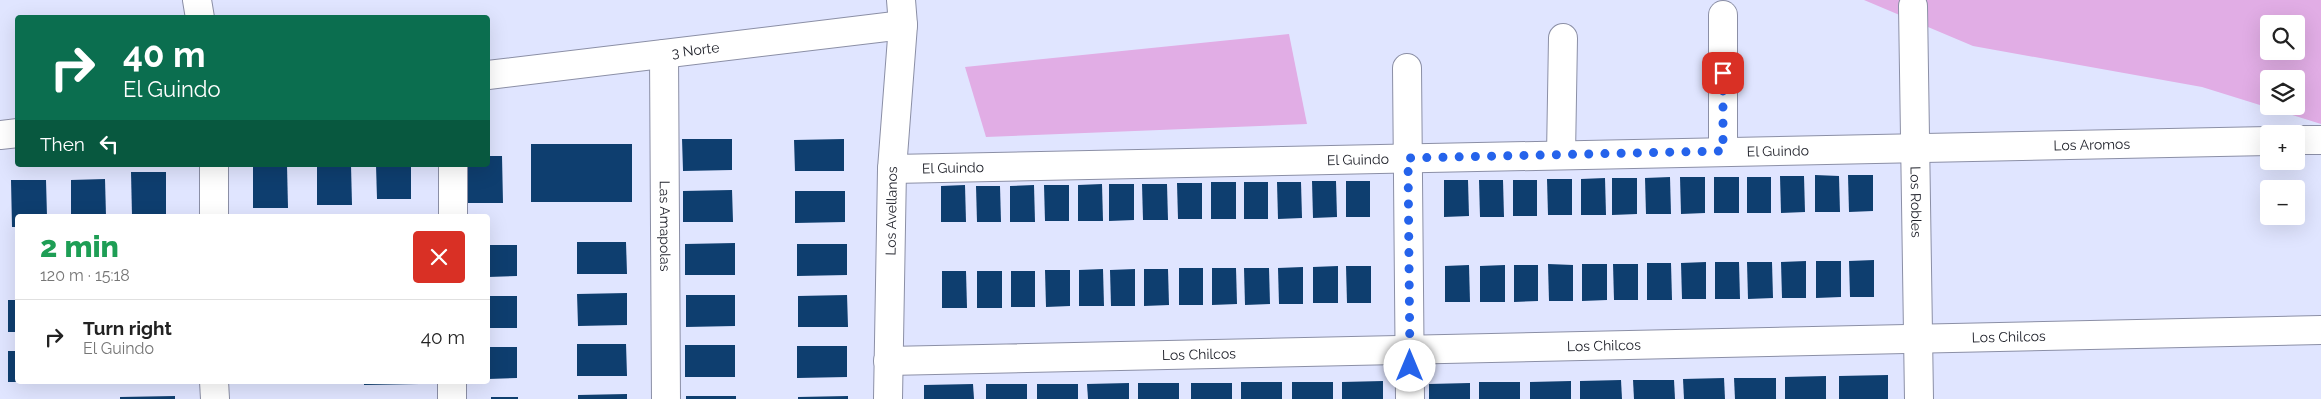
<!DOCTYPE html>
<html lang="en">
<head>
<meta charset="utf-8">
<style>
  :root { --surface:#fff; --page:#f6f6f6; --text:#222; --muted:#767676; --line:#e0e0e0 }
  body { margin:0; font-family:Raleway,sans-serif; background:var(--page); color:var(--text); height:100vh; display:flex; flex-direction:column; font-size:19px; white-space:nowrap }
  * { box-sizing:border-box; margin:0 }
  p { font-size:16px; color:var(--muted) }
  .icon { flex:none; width:28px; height:28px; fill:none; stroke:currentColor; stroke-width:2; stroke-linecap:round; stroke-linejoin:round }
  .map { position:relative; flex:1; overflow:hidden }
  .details { position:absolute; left:15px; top:214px; width:475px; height:170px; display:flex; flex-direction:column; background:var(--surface); border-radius:5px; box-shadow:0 5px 20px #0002 }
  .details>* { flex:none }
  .banner { position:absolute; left:15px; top:15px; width:475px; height:152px; border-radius:5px; box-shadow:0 5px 20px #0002; background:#0b6e4f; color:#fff; overflow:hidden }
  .buttons { position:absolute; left:2260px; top:15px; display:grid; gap:10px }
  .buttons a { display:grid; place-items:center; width:45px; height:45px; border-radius:5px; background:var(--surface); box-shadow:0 5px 20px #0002; font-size:25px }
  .pin { position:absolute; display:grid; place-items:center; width:42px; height:42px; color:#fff; margin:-21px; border-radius:10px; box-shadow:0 2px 8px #0006 }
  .me { position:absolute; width:55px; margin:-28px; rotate:0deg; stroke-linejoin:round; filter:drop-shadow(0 0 4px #0008) }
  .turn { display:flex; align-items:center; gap:18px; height:105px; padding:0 25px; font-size:22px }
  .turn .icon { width:65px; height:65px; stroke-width:2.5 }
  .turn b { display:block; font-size:35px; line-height:42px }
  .then { display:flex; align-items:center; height:48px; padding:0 25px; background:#0003; gap:10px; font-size:19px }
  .round { display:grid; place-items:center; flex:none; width:52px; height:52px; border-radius:5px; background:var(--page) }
  .headline { display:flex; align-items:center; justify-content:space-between; height:85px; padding:0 25px }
  h1 { font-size:30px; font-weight:800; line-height:38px; color:#1e9e55 }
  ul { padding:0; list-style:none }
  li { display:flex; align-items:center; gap:15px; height:75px; padding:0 25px; border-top:1px solid var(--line) }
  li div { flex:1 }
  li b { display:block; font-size:19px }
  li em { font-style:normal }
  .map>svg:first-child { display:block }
</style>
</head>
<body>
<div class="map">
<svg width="2321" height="399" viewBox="0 0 2321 399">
  <rect width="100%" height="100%" fill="#e0e5ff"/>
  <g fill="#e1ade5" fill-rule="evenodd">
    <path d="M1864,0h457v124l-119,-37 -229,-41zM2269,24h27v27h-27zM2269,79h27v27h-27z"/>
    <path d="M1289,34l18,90 -321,13 -21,-70z"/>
  </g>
  <g fill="#0e3e6f">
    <path d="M682,139h50v31l-49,1z"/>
    <path d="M844,139v32h-49l-1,-31z"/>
    <rect x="531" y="144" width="101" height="58"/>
    <path d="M488,156h14l1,47h-35v-38h20z"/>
    <path d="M253,165h34l1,43h-35z"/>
    <path d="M317,165h34l1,40h-35z"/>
    <path d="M376,165h35v34h-34z"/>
    <path d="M131,172h35v44h-34z"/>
    <path d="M1815,175l24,1 1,36h-25z"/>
    <path d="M1848,175h25v36l-24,1z"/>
    <path d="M1780,176h24l1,36 -24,1z"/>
    <path d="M1670,177l1,37h-25l-1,-36z"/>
    <path d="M1680,177h25v36l-24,1z"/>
    <rect x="1714" y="177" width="25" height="36"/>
    <rect x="1747" y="177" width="24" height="36"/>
    <path d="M1605,178l1,37h-25v-36z"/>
    <path d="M1612,178h25v36l-25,1z"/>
    <path d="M105,179l1,37h-35v-36z"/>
    <path d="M1547,179h25v36h-24z"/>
    <path d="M11,180h35l1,36h-29v11h-6z"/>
    <path d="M1444,180h24l1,36 -25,1z"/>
    <path d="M1479,180h24l1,37h-24z"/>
    <rect x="1513" y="180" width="24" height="36"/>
    <path d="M1312,181h24l1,36 -24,1z"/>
    <rect x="1346" y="181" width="24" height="36"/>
    <rect x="1211" y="182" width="25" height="37"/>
    <rect x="1244" y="182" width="24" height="37"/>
    <path d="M1277,182h24l1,36 -24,1z"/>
    <path d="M1177,183h25v36h-24z"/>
    <path d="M1102,184l1,37h-25v-36z"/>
    <path d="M1109,184h25v36l-25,1z"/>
    <path d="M1142,184h25l1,36h-25z"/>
    <path d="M965,185l1,37h-25v-36z"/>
    <path d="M1034,185l1,37h-25v-36z"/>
    <path d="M1044,185h25v36h-24z"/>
    <path d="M976,186h24l1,36h-24z"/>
    <path d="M732,190l1,32h-50v-31z"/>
    <path d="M795,191h50v31l-50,1z"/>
    <path d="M577,242h49l1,32h-50z"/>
    <path d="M735,243v32h-50v-31z"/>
    <path d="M797,244h50v31l-50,1z"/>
    <path d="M488,245h29v31l-29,1z"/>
    <path d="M1874,260v37h-24l-1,-36z"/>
    <path d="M1806,261v37h-24l-1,-36z"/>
    <path d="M1816,261h25v36l-25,1z"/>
    <path d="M1706,262v37h-24l-1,-36z"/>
    <path d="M1715,262h24l1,37h-25z"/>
    <path d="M1747,262h25l1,36 -25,1z"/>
    <path d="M1647,263h24l1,37h-25z"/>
    <path d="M1548,264l25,1v36h-24z"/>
    <path d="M1582,264h25v36l-25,1z"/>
    <path d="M1613,264h25v36h-24z"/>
    <path d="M1469,265l1,37h-25v-36z"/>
    <path d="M1505,265v37h-25v-36z"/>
    <path d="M1514,265h24v36l-24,1z"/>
    <path d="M1338,266v37h-25v-36z"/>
    <path d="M1346,266h25v37h-24z"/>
    <path d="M1303,267v37h-24l-1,-36z"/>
    <rect x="1179" y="268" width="24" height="37"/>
    <path d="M1212,268h24l1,36 -25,1z"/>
    <path d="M1244,268h25l1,36 -25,1z"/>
    <path d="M1103,269l1,37h-25v-36z"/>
    <path d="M1135,269v37h-24l-1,-36z"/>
    <path d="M1144,269h24l1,36 -25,1z"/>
    <path d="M1045,270h25v36l-24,1z"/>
    <path d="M942,271h24l1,37h-25z"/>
    <rect x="977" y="271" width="25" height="37"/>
    <rect x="1011" y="271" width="24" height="36"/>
    <path d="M627,293v32l-49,1 -1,-32z"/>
    <path d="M686,295h49v31l-49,1z"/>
    <path d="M847,295l1,32h-50v-31z"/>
    <rect x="488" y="296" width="29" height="32"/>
    <rect x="8" y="300" width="10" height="32"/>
    <path d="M577,344h49l1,32h-50z"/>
    <rect x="685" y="345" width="50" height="32"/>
    <path d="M797,346h50v31l-50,1z"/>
    <path d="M488,347h29v31l-29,1z"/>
    <rect x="8" y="351" width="10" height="31"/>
    <path d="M1888,375v24h-49v-23z"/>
    <path d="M1826,376v23h-41v-22z"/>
    <path d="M1724,378l1,21h-41l-1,-20z"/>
    <path d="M1734,378h42v21h-41z"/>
    <path d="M1621,380l1,19h-42v-18z"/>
    <path d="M1633,380h41l1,19h-41z"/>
    <rect x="253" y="381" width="49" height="3"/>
    <path d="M364,381h55v3l-55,1z"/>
    <path d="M1383,381v18h-41v-17z"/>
    <path d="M1571,381v18h-41v-17z"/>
    <rect x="1241" y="382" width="41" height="17"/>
    <rect x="1292" y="382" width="41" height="17"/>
    <rect x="1479" y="382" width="41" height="17"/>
    <path d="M1129,383v16h-41l-1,-15z"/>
    <rect x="1138" y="383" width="41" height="16"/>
    <rect x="1191" y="383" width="41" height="16"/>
    <path d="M1470,383v16h-41v-15z"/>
    <path d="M973,384l1,15h-50v-14z"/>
    <rect x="986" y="384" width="41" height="15"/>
    <rect x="1037" y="384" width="41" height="15"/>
    <path d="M627,394v5h-49v-4z"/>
    <path d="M175,396v3h-55v-2z"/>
    <rect x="686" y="396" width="50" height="3"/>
    <path d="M848,396v3h-50v-2z"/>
    <rect x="491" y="397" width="27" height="2"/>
  </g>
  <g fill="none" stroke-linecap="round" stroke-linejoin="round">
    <g stroke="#8b8fa6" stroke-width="30">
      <g id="minor">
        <path d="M197,0l3,18"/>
        <path id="s1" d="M1913,6l6,393"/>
        <path d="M1723,15v136"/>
        <path id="s2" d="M664,54l2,345"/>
        <path d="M1407,68l3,331"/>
        <path id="s3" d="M488,75l415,-50"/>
        <path d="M0,135l18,-2"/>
        <path d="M2296,140h25"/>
        <path d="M1561,155l2,-117"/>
        <path d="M214,165v51"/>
        <path id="s4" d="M892,169l1377,-28"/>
        <path d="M453,216v-51"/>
        <path id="s5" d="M888,361l1433,-31"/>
        <path d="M214,381l1,18"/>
        <path d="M452,399v-18"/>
        <path id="s6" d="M888,399l4,-230 11,-144 -2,-25"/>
      </g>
    </g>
    <use href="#minor" stroke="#fff" stroke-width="28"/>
  </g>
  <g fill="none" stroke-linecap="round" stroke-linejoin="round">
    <path stroke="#2563eb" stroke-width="9" stroke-dasharray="0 16.2" d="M1410,366l-2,-208 315,-7v-78"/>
  </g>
  <g text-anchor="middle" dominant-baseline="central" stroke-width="5" stroke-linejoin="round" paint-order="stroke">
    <g font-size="14" fill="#1c1e27" stroke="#e0e5ff">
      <text stroke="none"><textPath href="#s3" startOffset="209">3 Norte</textPath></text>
      <text stroke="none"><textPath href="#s4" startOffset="1200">Los Aromos</textPath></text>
      <text stroke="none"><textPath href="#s4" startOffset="886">El Guindo</textPath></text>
      <text stroke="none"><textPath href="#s4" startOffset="466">El Guindo</textPath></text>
      <text stroke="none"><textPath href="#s4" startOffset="61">El Guindo</textPath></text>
      <text stroke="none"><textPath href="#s1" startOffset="196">Los Robles</textPath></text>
      <text stroke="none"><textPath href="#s6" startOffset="188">Los Avellanos</textPath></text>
      <text stroke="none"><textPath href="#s2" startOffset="172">Las Amapolas</textPath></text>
      <text stroke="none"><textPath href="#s5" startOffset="1121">Los Chilcos</textPath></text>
      <text stroke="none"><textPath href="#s5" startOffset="716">Los Chilcos</textPath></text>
      <text stroke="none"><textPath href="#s5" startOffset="311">Los Chilcos</textPath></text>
    </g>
  </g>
</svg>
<div class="buttons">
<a><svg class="icon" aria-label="search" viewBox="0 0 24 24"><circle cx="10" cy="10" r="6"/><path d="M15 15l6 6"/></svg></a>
<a><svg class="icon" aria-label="layers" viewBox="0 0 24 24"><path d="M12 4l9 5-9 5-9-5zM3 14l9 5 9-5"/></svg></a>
<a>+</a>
<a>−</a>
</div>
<div class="pin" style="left:1723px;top:73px;background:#d93025"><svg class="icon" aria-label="arrive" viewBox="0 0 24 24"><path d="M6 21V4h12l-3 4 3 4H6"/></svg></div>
<svg class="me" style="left:1410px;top:366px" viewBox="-20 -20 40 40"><circle r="19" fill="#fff"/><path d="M0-13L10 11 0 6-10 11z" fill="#2563eb"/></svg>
<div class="banner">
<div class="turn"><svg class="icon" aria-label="right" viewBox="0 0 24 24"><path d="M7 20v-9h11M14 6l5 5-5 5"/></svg><div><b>40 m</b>El Guindo</div></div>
<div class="then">Then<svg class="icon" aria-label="left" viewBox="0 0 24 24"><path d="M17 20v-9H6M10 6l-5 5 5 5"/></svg></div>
</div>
<section class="details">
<div class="headline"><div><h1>2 min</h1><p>120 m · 15:18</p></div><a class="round" style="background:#d93025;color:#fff"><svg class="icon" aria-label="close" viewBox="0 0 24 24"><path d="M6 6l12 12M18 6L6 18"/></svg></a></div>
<ul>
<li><svg class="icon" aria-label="right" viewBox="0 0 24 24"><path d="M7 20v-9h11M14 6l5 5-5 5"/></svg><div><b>Turn right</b><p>El Guindo</p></div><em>40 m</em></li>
</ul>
</section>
</div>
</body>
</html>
